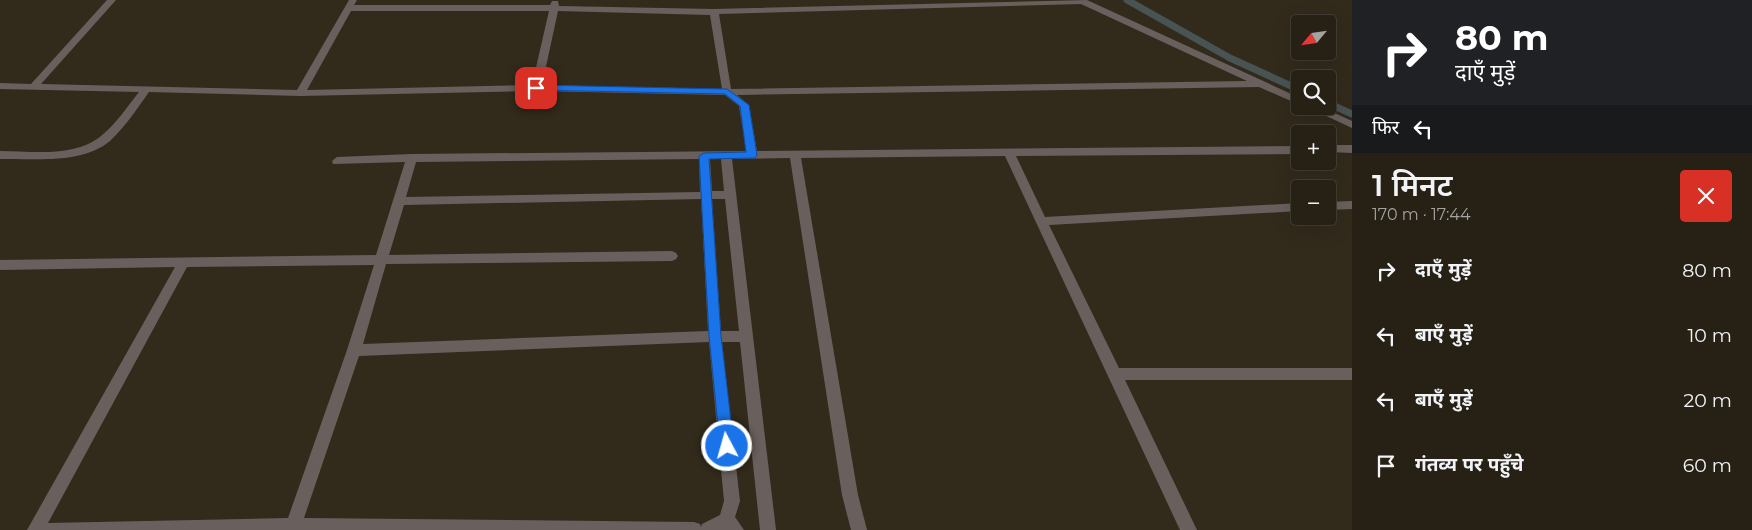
<!DOCTYPE html>
<html lang="hi">
<head>
<meta charset="utf-8">
<style>
  :root { --surface:#262015; --page:#322d22; --text:#f1f3f6; --muted:#a4a3a0; --line:#423e34 }
  body { margin:0; font-family:Montserrat,"Noto Sans Devanagari",sans-serif; background:var(--page); color:var(--text); height:100vh; display:flex; flex-direction:column; font-size:19px; white-space:nowrap }
  * { box-sizing:border-box; margin:0 }
  p { font-size:16px; color:var(--muted) }
  .icon { flex:none; width:28px; height:28px; fill:none; stroke:currentColor; stroke-width:2; stroke-linecap:round; stroke-linejoin:round }
  .map { position:relative; flex:1; overflow:hidden }
  .side { display:flex; flex-direction:column; background:var(--surface); width:400px }
  .side>* { flex:none }
  .hud { background:#202124; color:#fff; overflow:hidden }
  .needle { width:32px; rotate:241deg }
  .fabs { position:absolute; left:1291px; top:15px; display:grid; gap:10px }
  .fabs a { display:grid; place-items:center; width:45px; height:45px; border-radius:5px; background:var(--surface); box-shadow:0 5px 20px #0002,0 0 0 1px var(--line); font-size:25px }
  .pin { position:absolute; display:grid; place-items:center; width:42px; height:42px; color:#fff; margin:-21px; border-radius:10px; box-shadow:0 2px 8px #0006 }
  .me { position:absolute; width:55px; margin:-28px; rotate:354deg; stroke-linejoin:round; filter:drop-shadow(0 0 4px #0008) }
  .turn { display:flex; align-items:center; gap:18px; height:105px; padding:0 20px; font-size:22px }
  .turn .icon { width:65px; height:65px; stroke-width:2.5 }
  .turn b { display:block; font-size:35px; line-height:42px }
  .then { display:flex; align-items:center; height:48px; padding:0 20px; background:#0003; gap:10px; font-size:19px }
  .round { display:grid; place-items:center; flex:none; width:52px; height:52px; border-radius:5px; background:var(--page) }
  .summary { display:flex; align-items:center; justify-content:space-between; height:85px; padding:0 20px }
  h1 { font-size:30px; font-weight:600; line-height:38px }
  ul { padding:0; list-style:none }
  li { display:flex; align-items:center; gap:15px; height:65px; padding:0 20px }
  li div { flex:1 }
  li b { display:block; font-size:19px }
  li em { font-style:normal }
  main { display:flex; flex:1; min-height:0 }
  .map>svg:first-child { display:block }
</style>
</head>
<body>
<main>
<div class="map">
<svg width="1352" height="530" viewBox="0 0 1352 530">
  <rect width="100%" height="100%" fill="#322b1c"/>
  <g fill="none" stroke-linecap="round" stroke-linejoin="round">
    <g stroke="#485353" stroke-width="7">
      <path d="M1127,0l103,58 70,32"/>
      <path d="M1328,103l24,11"/>
    </g>
    <g fill="#69605d" fill-rule="evenodd">
      <path d="M107,0h9l-75,84 256,6 52,-90h8l-3,5h196l2,-4h6l1,5 155,3 373,-9 213,98v7l-41,-18 -522,8 12,10 8,46 543,-5v8l-284,2 29,61 255,-14v8l-251,14 70,143h233v12h-227l72,150h-17l-175,-374 -204,2 57,337 9,35h-16l-9,-35 -52,-337 -58,1 44,371h-16l-20,-188h-18l18,159 -5,16 9,13h-717l148,-263 -175,3v-10l376,-5 29,-93 -72,2 -1,-3 5,-4 75,-3 334,-3 -7,-45 -14,-11 -189,-4 -236,5 -151,-4c-12,17 -24,35 -39,49 -29,24 -75,17 -110,18v-8c32,0 74,7 101,-15 15,-12 26,-29 38,-44l-139,-3v-6l31,1zM1081,4l166,77 -516,8 -12,-75zM351,11h198l-17,74 -225,5zM558,11l152,4 12,74 -180,-4zM699,159l1,33 -294,5 10,-35zM710,159h11l3,32h-12zM701,199l7,132 -345,13 23,-80 286,-3 4,-2 2,-3 -2,-3 -4,-2 -283,4 15,-50zM712,199h13l14,132h-18zM374,265l-27,85 -59,168 -240,5 139,-256zM709,342l15,159 -4,14 -18,9 -1,3 -1,-3 -6,-2 -390,-4 55,-162z"/>
      <path d="M1305,106h14l33,15v7z"/>
      <path d="M1328,145h24v8l-24,-1z"/>
      <path d="M1352,201v8l-24,1v-8z"/>
    </g>
  </g>
  <path fill="#1a73e8" stroke="#114b97" d="M536,85l191,4 22,16 8,50 -2,3 -46,1 12,177 13,110 -2,4 -5,2 -5,-2 -2,-4 -11,-110 -10,-180 5,-3 42,-1 -6,-46 -15,-12 -192,-4v-4z"/>
</svg>
<div class="fabs">
<a><svg class="needle" viewBox="-14 -14 28 28"><path d="M0-13l5 13h-10z" fill="#e53935"/><path d="M0 13l5-13h-10z" fill="#a4a3a0"/></svg></a>
<a><svg class="icon" aria-label="search" viewBox="0 0 24 24"><circle cx="10" cy="10" r="6"/><path d="M15 15l6 6"/></svg></a>
<a>+</a>
<a>−</a>
</div>
<div class="pin" style="left:536px;top:88px;background:#d93025"><svg class="icon" aria-label="arrive" viewBox="0 0 24 24"><path d="M6 21V4h12l-3 4 3 4H6"/></svg></div>
<svg class="me" style="left:727px;top:446px" viewBox="-20 -20 40 40"><circle r="17" fill="#1a73e8" stroke="#fff" stroke-width="3"/><path d="M0-11L8 9 0 5-8 9z" fill="#fff"/></svg>
</div>
<section class="side">
<div class="hud">
<div class="turn"><svg class="icon" aria-label="right" viewBox="0 0 24 24"><path d="M7 20v-9h11M14 6l5 5-5 5"/></svg><div><b>80 m</b>दाएँ मुड़ें</div></div>
<div class="then">फिर<svg class="icon" aria-label="left" viewBox="0 0 24 24"><path d="M17 20v-9H6M10 6l-5 5 5 5"/></svg></div>
</div>
<div class="summary"><div><h1>1 मिनट</h1><p>170 m · 17:44</p></div><a class="round" style="background:#d93025;color:#fff"><svg class="icon" aria-label="close" viewBox="0 0 24 24"><path d="M6 6l12 12M18 6L6 18"/></svg></a></div>
<ul>
<li><svg class="icon" aria-label="right" viewBox="0 0 24 24"><path d="M7 20v-9h11M14 6l5 5-5 5"/></svg><div><b>दाएँ मुड़ें</b></div><em>80 m</em></li>
<li><svg class="icon" aria-label="left" viewBox="0 0 24 24"><path d="M17 20v-9H6M10 6l-5 5 5 5"/></svg><div><b>बाएँ मुड़ें</b></div><em>10 m</em></li>
<li><svg class="icon" aria-label="left" viewBox="0 0 24 24"><path d="M17 20v-9H6M10 6l-5 5 5 5"/></svg><div><b>बाएँ मुड़ें</b></div><em>20 m</em></li>
<li><svg class="icon" aria-label="arrive" viewBox="0 0 24 24"><path d="M6 21V4h12l-3 4 3 4H6"/></svg><div><b>गंतव्य पर पहुँचे</b></div><em>60 m</em></li>
</ul>
</section>
</main>
</body>
</html>
